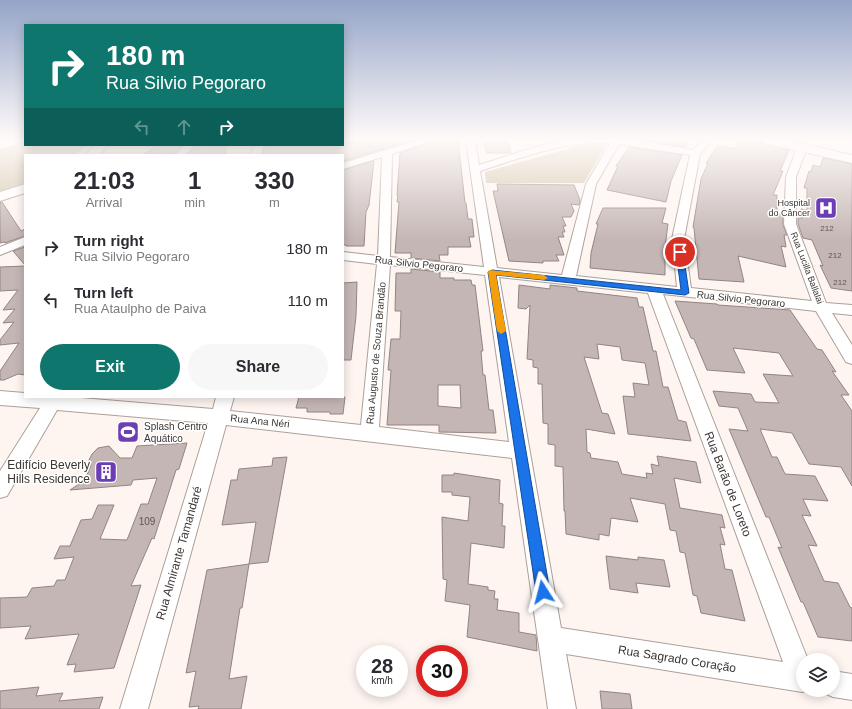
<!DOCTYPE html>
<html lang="en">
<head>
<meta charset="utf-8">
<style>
  :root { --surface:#fff; --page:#f7f7f7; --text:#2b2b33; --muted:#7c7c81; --accent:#0f766e }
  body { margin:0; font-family:Arial,sans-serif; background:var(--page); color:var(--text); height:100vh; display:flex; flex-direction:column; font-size:15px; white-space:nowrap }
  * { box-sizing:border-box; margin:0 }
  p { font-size:13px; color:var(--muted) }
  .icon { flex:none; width:22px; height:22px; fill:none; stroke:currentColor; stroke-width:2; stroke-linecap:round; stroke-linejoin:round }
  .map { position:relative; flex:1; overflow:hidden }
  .panel { position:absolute; left:24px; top:154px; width:320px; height:244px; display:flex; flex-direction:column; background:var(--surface); border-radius:0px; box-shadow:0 2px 10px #0003 }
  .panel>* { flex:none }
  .banner { position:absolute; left:24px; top:24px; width:320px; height:122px; border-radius:0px; box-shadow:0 2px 10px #0003; background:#0f766e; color:#fff; overflow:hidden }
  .tools { position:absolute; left:796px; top:653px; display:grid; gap:8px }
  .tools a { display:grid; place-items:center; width:44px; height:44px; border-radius:50%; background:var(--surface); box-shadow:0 2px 10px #0003; font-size:20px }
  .speed { position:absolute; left:356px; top:645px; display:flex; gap:8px; font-size:20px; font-weight:700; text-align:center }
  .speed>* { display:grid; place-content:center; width:52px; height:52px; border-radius:50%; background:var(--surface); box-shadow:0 2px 10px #0003; line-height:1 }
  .speed small { font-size:10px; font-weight:400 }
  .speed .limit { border:6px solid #d22; background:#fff; color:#111 }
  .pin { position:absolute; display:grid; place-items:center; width:34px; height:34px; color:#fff; margin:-17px; border:2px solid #fff; border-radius:50%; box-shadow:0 1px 4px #0007 }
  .me { position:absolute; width:44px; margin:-22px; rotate:351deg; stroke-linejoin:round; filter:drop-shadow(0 0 3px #0008) }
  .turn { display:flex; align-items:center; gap:14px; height:84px; padding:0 16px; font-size:18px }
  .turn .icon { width:52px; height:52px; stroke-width:2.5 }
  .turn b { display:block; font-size:28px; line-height:34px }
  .lanes { display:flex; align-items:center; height:38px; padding:0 16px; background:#0003; justify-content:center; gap:20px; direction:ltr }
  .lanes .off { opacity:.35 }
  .eta { display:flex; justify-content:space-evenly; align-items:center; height:68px; text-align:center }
  .eta b { font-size:24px; font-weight:600; line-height:28px }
  .cta { display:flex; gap:8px; margin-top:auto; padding:8px 16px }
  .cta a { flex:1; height:46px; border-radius:24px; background:var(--accent); color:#fff; font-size:16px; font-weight:600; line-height:46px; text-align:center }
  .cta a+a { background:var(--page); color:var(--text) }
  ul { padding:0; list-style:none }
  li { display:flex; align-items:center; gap:12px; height:52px; padding:0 16px }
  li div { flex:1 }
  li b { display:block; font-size:15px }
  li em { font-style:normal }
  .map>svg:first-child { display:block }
</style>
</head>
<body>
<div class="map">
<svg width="852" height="709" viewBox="0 0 852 709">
  <rect width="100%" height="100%" fill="#fef5f1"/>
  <g fill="#cfc3a3">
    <path d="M25,143v2h63l-13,10h-50v28l-25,8v-41z"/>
    <path d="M607,144l-23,39h-98l-1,-11 97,-27z"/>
  </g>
  <g fill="#c4b6b4" stroke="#928482" fill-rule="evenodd">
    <path d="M343,140h70l-70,21v-6h-81l3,-10h78z"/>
    <path d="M435,140h23l7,63h1l2,16h4l2,18h-5l2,10h-23v8h-9l1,6 -29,-3v-5h-16l4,-51h-2l1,-7h-1l3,-42z"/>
    <path d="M646,140h42l-2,7z"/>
    <path d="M740,140h9l40,10 -9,21h3l-10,24h4v19l6,1v10l4,10h-3l2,12 -5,-1 5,21 -48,-11 6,26 -45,-3 -5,-51 -1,-1 8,-48 7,-16h-2l12,-18 17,4z"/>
    <path d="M508,141l3,12h-24l-4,-11z"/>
    <path d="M158,145h25l-9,10h-31z"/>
    <path d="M196,145l30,1v9h-39z"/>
    <path d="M629,147l53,8 -11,26 -5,21 -59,-12 11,-24h-2z"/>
    <path d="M823,158l29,6v127l-21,-3 -11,-23 3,1 -11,-26 -9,-2 -5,-14v-6h4l-1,-9 6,1v-22h-3l5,-17 2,1 2,-7 7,2z"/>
    <path d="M374,161l-5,44 -3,7 -2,34h-18v-1h-3v-75z"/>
    <path d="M497,184l77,1 6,15 -1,5 -8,-1 3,7 -3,6h-9l4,9h-3l2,6h-3l2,5h-6l6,18h-8l3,6h-16v2l-34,-2 -16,-70h5z"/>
    <path d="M0,202h2l19,29 4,-2v7l-20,7 -1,-1 -4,1z"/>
    <path d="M603,208h63l-4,15 6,1 -3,23 3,1 1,11h-4v16l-75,-7 1,-15 7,-29h-2z"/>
    <path d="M25,247v18l-12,-14z"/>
    <path d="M25,266v109l-7,-1 -14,6h-4v-9l19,-28 -19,2v-5l14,-18 -11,1 12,-14 -12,1 15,-20 -18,1v-24z"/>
    <path d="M411,269l29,3v6h14v2h17l1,5h3l8,66h-2l2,24h2l4,35h4l3,23 -57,-1v-7h-52l4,-55h-3l3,-31h9l1,-28h-6l1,-38h15zM438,385h22l1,23 -23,-2z"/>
    <path d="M357,282l-1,34 -5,44h-8v-77z"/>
    <path d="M519,285l31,4v-4l27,3v3l60,7 2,9h4l10,44h3l7,36h5l10,33 8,2 5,19 -63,-7 -5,-38 12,1 -2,-14 16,2 -4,-22 -23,-3 -2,-13 -23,-3 2,15 -15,-2 18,56 6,1 7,20 -29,-5 1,23 3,1 1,5 27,4 4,12 25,4 -1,-5 7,1 -2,-10 8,2 -2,-10 39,6 5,21 -27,-5 6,30 42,7 3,13 -5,-1 5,18 -5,-1 5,25 7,1 13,51 -44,-8 -4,-17 -4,-1 -8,-42 -5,-1 -4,-21 -6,-1 -5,-26 -35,-6 8,24 -27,-4 -2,18 -10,-2v6l-33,-6 -1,-23h-1l-1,-44 -8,-1v-21l-7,-1v-20l-5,-1 -1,-39h-4v-16l-5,-1v-7l-6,-1 3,-54 -4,4 -8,-1z"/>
    <path d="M675,301l42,3 1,1 72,5 27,39 5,1 14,22 -4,-1 17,24h-8l11,16v75l-11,-19 -32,-3 -17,-31 -32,-4 12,28h5l8,17 30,2 13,25 -25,-2 8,17 -9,-1 15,31 -9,-1 16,36 14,2 12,24 2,1v33l-34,-4 -15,-35h-2l-23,-55 4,1 -13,-31h-3l-37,-88 19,2 -10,-23 -19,-2 -6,-15 38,3 4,8 24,1 -16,-29 30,2 -14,-23 -46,-5 12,25 -38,-3 -13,-31 -3,-1z"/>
    <path d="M299,397h46l-2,17h-13v-2h-23v-4h-11z"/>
    <path d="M187,443l-8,26 -3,1 -22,69 -2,-1 -21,48 10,-1 -27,83 -40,4 2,-8 -9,1 12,-31 -54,5 6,-13 -31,2v-30l27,-1 5,-9 22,-2 3,-6h8l9,-23 -20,2 6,-13h10l11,-26 11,-1 6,-14h16l-14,34 27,1 14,-36h7l9,-26 -24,2 -2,5 -61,5 15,-10 6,-15 -2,-5 3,-6 6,-6 11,-2 11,12h12l5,-12z"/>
    <path d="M287,457l-19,105 -19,2 -7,44h-2l-11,71 18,-3 -6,33h-43l1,-3 -10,1 7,-36 -10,2 21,-103 42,-6 7,-42 -34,3 9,-45h6l2,-11 33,-3 1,-8z"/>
    <path d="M454,473l46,7 -1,23 4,1 -1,22h3l-1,22 -33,-5 -3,41 20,3v3l7,1 -1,8h4l-1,11 22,3v19l17,3 1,16 -70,-14 3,-32 -25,-4 2,-21 -4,-1 -1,-62 26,4 2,-24 -18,-2v-3h-10v-17h12z"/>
    <path d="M606,556l32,4v-3l26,3 6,27 -34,-4 2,10 -28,-4z"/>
    <path d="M39,687l-3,9 27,-3 -4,8 44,-4 -4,12h-99v-18z"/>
    <path d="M600,691l30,3 2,15h-30z"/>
  </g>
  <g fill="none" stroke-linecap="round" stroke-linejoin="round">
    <g stroke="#aca099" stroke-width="2">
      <g id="minor">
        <path d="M419,140h15l-42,14 -2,103 94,10 -18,-127h9l4,25 56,-18 30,-7h70l58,10 10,-10h9l-12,14 -16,85 7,49 121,13 -28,-77 2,-47 11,-29 2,-2h6l2,2 -11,29v47l30,79 26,2v10l-20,-2 20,32v19l-6,-2 -30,-51 -153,-17 145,366h-5v30h6l-7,2 -236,-38 10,55h-28l-36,-251 -286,-33 -78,284h-28l88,-286 -151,-13 -50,86 -7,2v-27l40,-63 -40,-3v-14l25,2v4h44l144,12 3,-12h18l-4,14 131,14 16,-161 -34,-4v-8l35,4 4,-99 -39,12v-6zM592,143h18l-24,41 -24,91 -65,-7 -17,-97c37,-12 73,-26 112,-28zM619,144l71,11 -18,84 5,48 -101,-11 20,-92zM390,265l95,10 24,167 -130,-15zM499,277l149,16 135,369 -222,-34z"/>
        <path d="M185,145h10l-10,10h-10z"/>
        <path d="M254,145h10l-4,10h-10z"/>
        <path d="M25,237v8l-25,10v-8z"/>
        <path d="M833,671l19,3v26l-19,-3 -9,-4 -2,-3h11z"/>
      </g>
    </g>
    <g stroke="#aca099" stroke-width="2">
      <g id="secondary">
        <path d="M4,140h21v2l-25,7v-8z"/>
        <path d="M762,140h24l66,15v8l-88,-20z"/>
        <path d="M95,145h14l-10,10h-14z"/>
        <path d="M25,184v9l-25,8v-9z"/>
      </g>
    </g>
    <use href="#minor" fill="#fff" fill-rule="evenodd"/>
    <use href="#secondary" fill="#fff" fill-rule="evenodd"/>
  </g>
  <linearGradient id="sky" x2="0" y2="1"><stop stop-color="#94a4c7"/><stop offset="0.58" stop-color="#fffaf9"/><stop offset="1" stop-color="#fffaf9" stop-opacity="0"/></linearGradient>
  <rect width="852" height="240" fill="url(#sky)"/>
  <path fill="#1a73e8" stroke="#114b97" d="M680,250l3,2 6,41 -4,2 -189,-20 54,317 -2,5 -5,2 -5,-2 -2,-5 -48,-320 4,-2 189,20 -5,-38z"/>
  <path fill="#f59e0b" d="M489,270l55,5 4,3 -4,2 -48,-5 10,56 -5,3 -4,-3 -9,-59z"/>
  <defs>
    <g id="hospital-square" transform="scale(1.15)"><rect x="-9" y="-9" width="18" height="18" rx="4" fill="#6d3db4" stroke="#fff"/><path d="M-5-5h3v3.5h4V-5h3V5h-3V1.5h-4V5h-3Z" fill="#fff"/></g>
    <g id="stadium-square" transform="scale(1.15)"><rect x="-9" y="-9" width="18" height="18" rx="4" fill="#6d3db4" stroke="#fff"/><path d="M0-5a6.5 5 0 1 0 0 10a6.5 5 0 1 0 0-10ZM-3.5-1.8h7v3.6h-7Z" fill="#fff"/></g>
    <g id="building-square" transform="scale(1.15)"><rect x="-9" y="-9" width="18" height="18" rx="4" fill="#6d3db4" stroke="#fff"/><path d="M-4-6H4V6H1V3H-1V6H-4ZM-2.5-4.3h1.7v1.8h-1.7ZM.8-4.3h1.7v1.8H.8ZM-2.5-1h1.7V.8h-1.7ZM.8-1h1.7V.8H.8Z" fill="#fff"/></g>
  </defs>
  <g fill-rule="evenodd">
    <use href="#hospital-square" x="826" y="208"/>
    <use href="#stadium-square" x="128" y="432"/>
    <use href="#building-square" x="106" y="472"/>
  </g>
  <g text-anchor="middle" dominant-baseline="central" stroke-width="3" stroke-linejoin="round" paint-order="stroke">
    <g font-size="8" fill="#5d5653">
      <text x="827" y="228">212</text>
      <text x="835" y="255">212</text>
      <text x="840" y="282">212</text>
    </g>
    <g font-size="9" fill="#3b3633" stroke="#fff" text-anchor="end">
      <text x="810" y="203">Hospital<tspan x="810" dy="10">do Câncer</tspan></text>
    </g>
    <g font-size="9" fill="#3b3633" stroke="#fff">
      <text transform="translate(807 268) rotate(69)">Rua Lucilla Ballalai</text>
    </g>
    <g font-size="10" fill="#3b3633" stroke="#fff">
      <text transform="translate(419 264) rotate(6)">Rua Silvio Pegoraro</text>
      <text transform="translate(741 299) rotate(6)">Rua Silvio Pegoraro</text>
      <text transform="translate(376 353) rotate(-85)">Rua Augusto de Souza Brandão</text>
      <text transform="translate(260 421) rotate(6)">Rua Ana Néri</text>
    </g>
    <g font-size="10" fill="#3b3633" stroke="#fff" text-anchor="start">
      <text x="144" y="426">Splash Centro<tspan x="144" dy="12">Aquático</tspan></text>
    </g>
    <g font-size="10" fill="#5d5653">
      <text x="147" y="521">109</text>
    </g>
    <g font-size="12" fill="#3b3633" stroke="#fff" text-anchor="end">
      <text x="90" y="465">Edifício Beverly<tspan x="90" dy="14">Hills Residence</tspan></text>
    </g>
    <g font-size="12" fill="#3b3633" stroke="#fff">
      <text transform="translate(728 484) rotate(69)">Rua Barão de Loreto</text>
      <text transform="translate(179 553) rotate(-74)">Rua Almirante Tamandaré</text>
      <text transform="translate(677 659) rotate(9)">Rua Sagrado Coração</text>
    </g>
  </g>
</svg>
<div class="tools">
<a><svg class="icon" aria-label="layers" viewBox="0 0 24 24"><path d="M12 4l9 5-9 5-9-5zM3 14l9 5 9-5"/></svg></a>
</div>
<div class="speed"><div>28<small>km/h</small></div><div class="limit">30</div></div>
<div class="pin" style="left:680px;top:252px;background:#d93025"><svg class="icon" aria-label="arrive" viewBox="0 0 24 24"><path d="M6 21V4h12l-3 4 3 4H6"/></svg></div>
<svg class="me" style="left:543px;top:592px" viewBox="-20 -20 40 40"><path d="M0-17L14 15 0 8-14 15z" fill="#1a73e8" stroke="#fff" stroke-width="4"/></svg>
<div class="banner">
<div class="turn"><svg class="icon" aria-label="right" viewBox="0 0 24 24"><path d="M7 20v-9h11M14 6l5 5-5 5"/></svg><div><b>180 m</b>Rua Silvio Pegoraro</div></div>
<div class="lanes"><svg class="icon off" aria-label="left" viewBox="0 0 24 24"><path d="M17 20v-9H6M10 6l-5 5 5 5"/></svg><svg class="icon off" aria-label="ahead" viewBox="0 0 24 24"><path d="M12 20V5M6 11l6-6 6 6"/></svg><svg class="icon" aria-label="right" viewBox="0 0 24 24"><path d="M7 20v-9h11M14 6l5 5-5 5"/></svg></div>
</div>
<section class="panel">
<div class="eta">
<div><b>21:03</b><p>Arrival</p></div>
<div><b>1</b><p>min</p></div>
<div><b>330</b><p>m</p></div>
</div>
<ul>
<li><svg class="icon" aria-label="right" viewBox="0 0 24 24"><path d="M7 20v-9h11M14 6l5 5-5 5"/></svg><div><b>Turn right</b><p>Rua Silvio Pegoraro</p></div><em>180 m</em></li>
<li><svg class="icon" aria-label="left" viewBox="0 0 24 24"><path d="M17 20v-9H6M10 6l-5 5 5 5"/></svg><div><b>Turn left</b><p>Rua Ataulpho de Paiva</p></div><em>110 m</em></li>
</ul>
<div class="cta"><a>Exit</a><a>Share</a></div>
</section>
</div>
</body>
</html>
